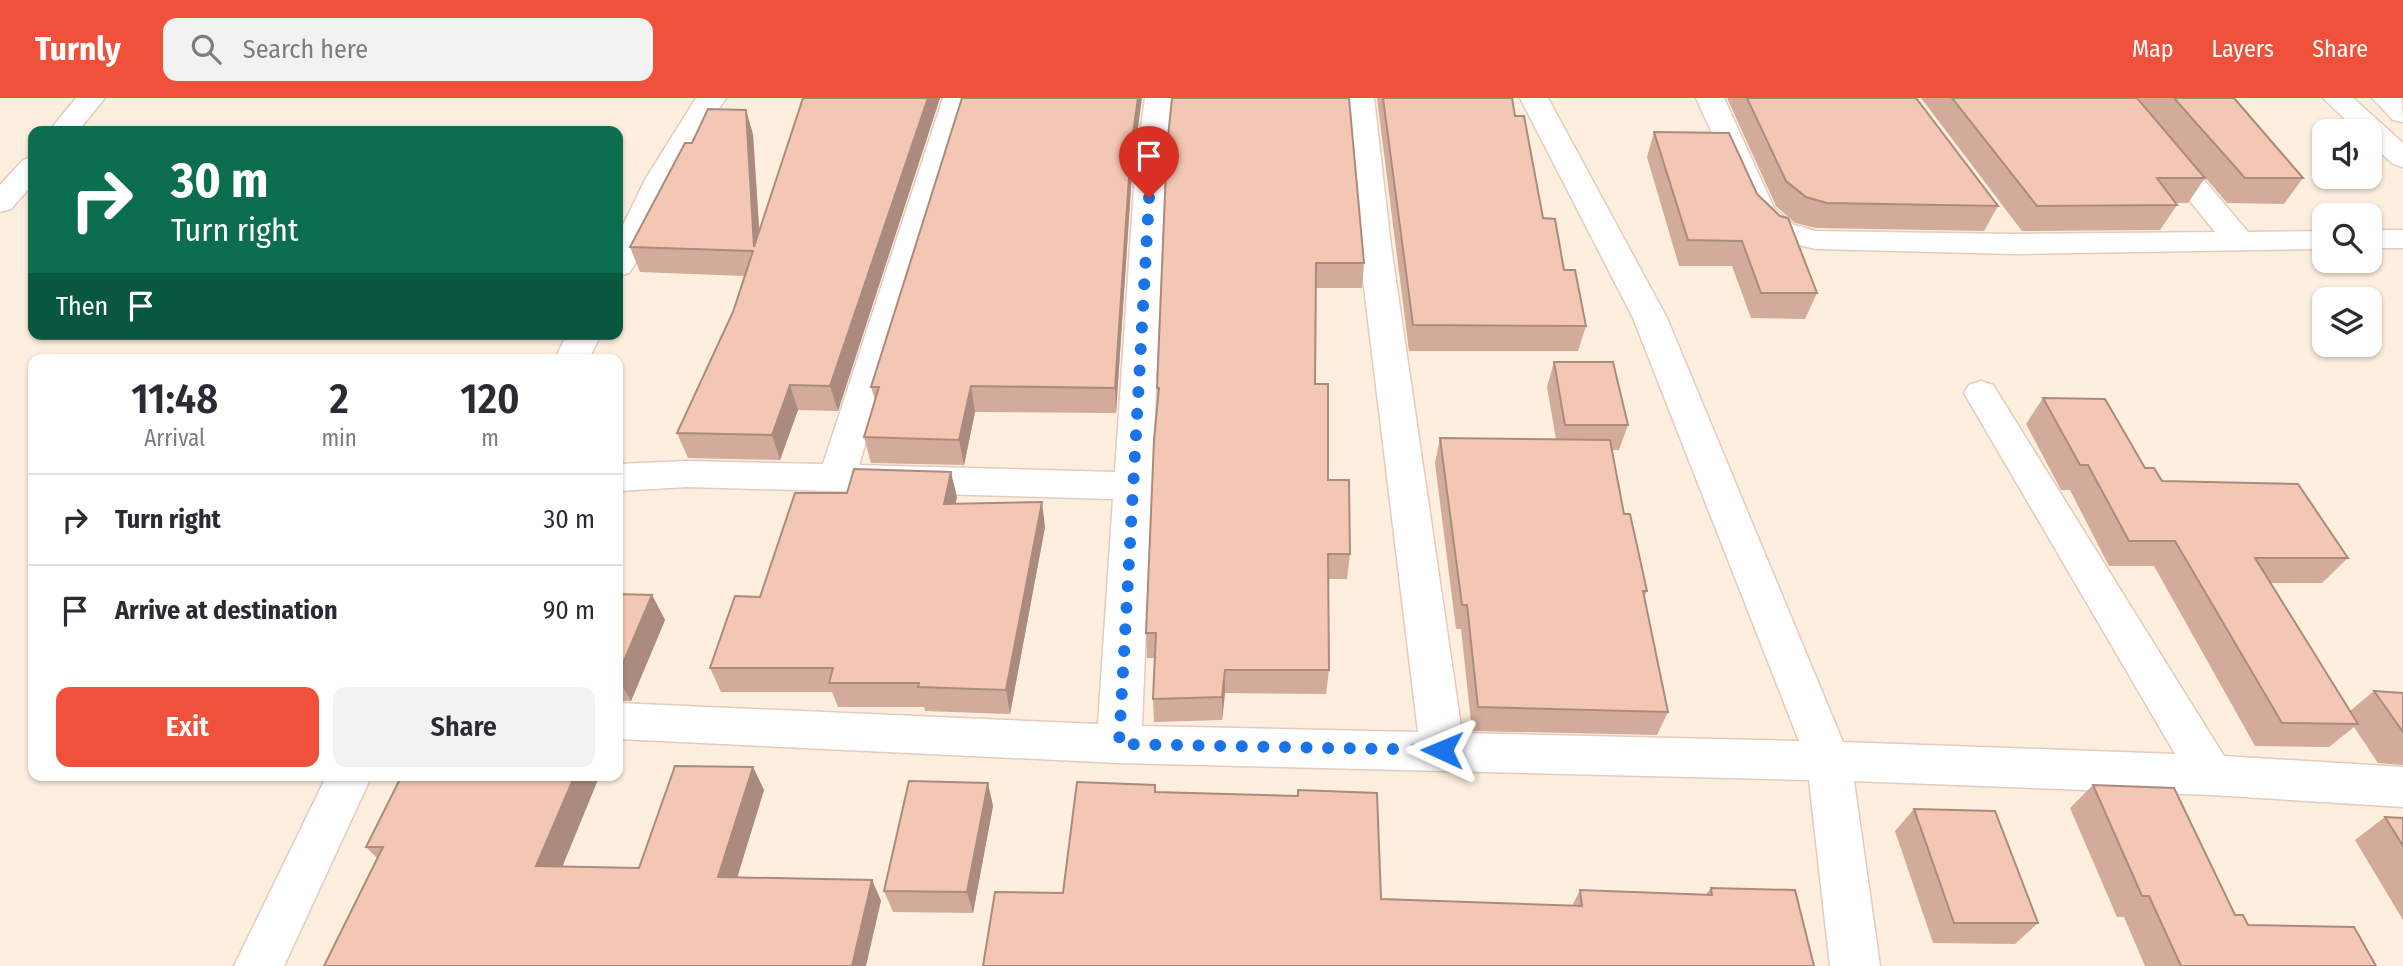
<!DOCTYPE html>
<html lang="en">
<head>
<meta charset="utf-8">
<style>
  :root { --surface:#fff; --page:#f2f2f3; --text:#2b2b33; --muted:#7c7c81; --line:#e1e1e2; --accent:#f0513a }
  body { margin:0; font-family:"Fira Sans Condensed",sans-serif; background:var(--page); color:var(--text); height:100vh; display:flex; flex-direction:column; font-size:26px; white-space:nowrap }
  * { box-sizing:border-box; margin:0 }
  p { font-size:23px; color:var(--muted) }
  .icon { flex:none; width:38px; height:38px; fill:none; stroke:currentColor; stroke-width:2; stroke-linecap:round; stroke-linejoin:round }
  .map { position:relative; flex:1; overflow:hidden }
  .side { position:absolute; left:28px; top:256px; width:595px; height:427px; display:flex; flex-direction:column; background:var(--surface); border-radius:14px; box-shadow:0 2px 5px #0004 }
  .side>* { flex:none }
  .guide { position:absolute; left:28px; top:28px; width:595px; height:214px; border-radius:14px; box-shadow:0 2px 5px #0004; background:#0b6e4f; color:#fff; overflow:hidden }
  .tools { position:absolute; left:2312px; top:21px; display:grid; gap:14px }
  .tools a { display:grid; place-items:center; width:70px; height:70px; border-radius:14px; background:var(--surface); box-shadow:0 2px 5px #0004; font-size:35px }
  .pin { position:absolute; display:grid; place-items:center; width:60px; height:60px; color:#fff; margin:-72px -30px; border-radius:50% 50% 50% 0; rotate:-45deg; box-shadow:0 0 7px #0007 }
  .pin .icon { rotate:45deg }
  .me { position:absolute; width:77px; margin:-38px; rotate:271deg; stroke-linejoin:round; filter:drop-shadow(0 0 5px #0008) }
  .turn { display:flex; align-items:center; gap:24px; height:147px; padding:0 28px; font-size:32px }
  .turn .icon { width:91px; height:91px; stroke-width:2.5 }
  .turn b { display:block; font-size:49px; line-height:60px }
  .then { display:flex; align-items:center; height:66px; padding:0 28px; background:#0003; gap:14px; font-size:26px }
  .eta { display:flex; justify-content:space-evenly; align-items:center; height:119px; text-align:center }
  .eta b { font-size:42px; font-weight:600; line-height:49px }
  .primary-button { display:flex; gap:14px; margin-top:auto; padding:14px 28px }
  .primary-button a { flex:1; height:80px; border-radius:14px; background:var(--accent); color:#fff; font-size:28px; font-weight:600; line-height:80px; text-align:center }
  .primary-button a+a { background:var(--page); color:var(--text) }
  ul { padding:0; list-style:none }
  li { display:flex; align-items:center; gap:21px; height:91px; padding:0 28px; border-top:2px solid var(--line) }
  li div { flex:1 }
  li b { display:block; font-size:26px }
  li em { font-style:normal }
  header { display:flex; align-items:center; gap:42px; box-sizing:border-box; height:98px; padding:0 35px; background:var(--accent); color:#fff }
  header strong { font-size:33px }
  nav { display:flex; gap:38px; margin-inline-start:auto; font-size:24px }
  .search { width:490px; height:63px; background:var(--page); display:flex; align-items:center; gap:18px; box-sizing:border-box; padding:0 24px; border-radius:14px; color:var(--muted); font-size:26px }
  .map>svg:first-child { display:block }
</style>
</head>
<body>
<header>
<strong>Turnly</strong>
<div class="search"><svg class="icon" aria-label="search" viewBox="0 0 24 24"><circle cx="10" cy="10" r="6"/><path d="M15 15l6 6"/></svg>Search here</div>
<nav><a>Map</a><a>Layers</a><a>Share</a></nav>
</header>
<div class="map">
<svg width="2403" height="868" viewBox="0 0 2403 868">
  <rect width="100%" height="100%" fill="#fdeede"/>
  <g fill="none" stroke-linecap="round" stroke-linejoin="round">
    <g stroke="#e3cbbd" stroke-width="3">
      <g id="street">
        <path d="M76,0h29l-27,33h-29z"/>
        <path d="M696,0h30c-37,53 -64,110 -92,168l-5,7 -11,3v-41l28,-57z"/>
        <path d="M943,0h28l-112,367 256,7 20,-300 10,-74h28l-8,74 -23,554 276,6 -59,-486 -13,-148h28l17,148 71,487 337,8 -166,-423 -113,-220h28l119,220 176,424 332,12 -211,-361 5,-8 12,-4 12,4 231,371 179,11v40l-192,-12 -357,-14 26,185h-50l-21,-186 -690,-17 -501,-24v-36l480,21 15,-225 -426,-12 -69,4v-27l69,-3 136,3z"/>
        <path d="M1696,0h28l50,110 20,17 22,6 196,3 203,-2 -109,-134h29l113,134 76,-1v18l-312,5 -196,-5 -44,-10 -22,-21z"/>
        <path d="M33,59v27l-22,25 -11,3v-27l23,-25z"/>
        <rect x="2370" y="132" width="33" height="18"/>
        <path d="M567,236h34l-12,25h-34z"/>
        <path d="M327,677h45l-88,191h-50z"/>
      </g>
    </g>
    <g stroke="#e9cbb9" stroke-width="3">
      <g id="secondary">
        <path d="M2323,0h30l50,45v24l-10,-3 -23,-21v-12h-13z"/>
        <path d="M2372,0h30l1,24 -10,-2z"/>
      </g>
    </g>
    <use href="#street" fill="#fff" fill-rule="evenodd"/>
    <use href="#secondary" fill="#fff" fill-rule="evenodd"/>
  </g>
  <g fill="#d2ab9b">
    <path d="M803,0h137l-102,313 -40,-1 -18,50 -92,-2 -11,-25 56,-121 11,-36 -104,-4 -10,-25 62,-104 61,-9 6,97z"/>
    <path d="M1172,0l192,165 -2,25h-47v96l13,96 22,74 -3,25h-19l1,91 -3,24 -101,-1 -3,27 -68,2 -1,-23 2,-41h-8l-1,-25 11,-224v-21z"/>
    <path d="M1377,0h135l3,18 28,102 21,52 22,56 -8,25h-169z"/>
    <path d="M1727,0h189l82,108 -14,25 -168,-3 -21,-5 -19,-17z"/>
    <path d="M1921,0h216l68,80 -17,25h-12l1,2 -17,25 -138,1z"/>
    <path d="M2138,0h96l69,80 -19,26 -57,-1z"/>
    <path d="M1654,34l103,62 60,99 -12,26 -54,-1 -19,-52h-53l-32,-109z"/>
    <path d="M1132,74l-16,241 -141,-1 -11,53 -93,-2 -7,-26 11,-37 -4,-13z"/>
    <path d="M1554,264l74,63 -9,25h-7l12,64 23,77 -3,7 24,114 -11,23 -185,-4 -11,-102h-5l-21,-166 5,-25 116,1 -9,-52z"/>
    <path d="M2043,300l102,70 17,13 186,77 -26,25h-51l79,128 24,-20 29,2v72l-25,-2 -24,-36 -25,20 -74,-1 -101,-180h-45l-39,-76h-9l-35,-66z"/>
    <path d="M957,399l-2,7 90,23 -35,187 -85,-3 -1,-4h-86l-6,-15h-111l-11,-24 50,-71z"/>
    <path d="M618,496l34,1 13,25 -34,81h-13z"/>
    <path d="M753,669l11,23 -27,87 135,3 9,21 -504,-43 -11,-11 36,-72 160,91 77,2z"/>
    <path d="M2093,687l142,130 13,10 128,41h-231l-21,-49h-7l-47,-109z"/>
    <path d="M1298,692l83,109 191,7 8,-16 126,4 5,-6 103,78 -751,-73 93,-101 141,4z"/>
    <path d="M993,708l-20,107 -80,-1 -9,-21z"/>
    <path d="M1914,711l124,114 -23,21 -82,-1 -38,-112z"/>
    <path d="M2385,719l18,1v102l-48,-80z"/>
  </g>
  <g fill="#ab8b7e">
    <path d="M928,0h12l-102,313 -8,-25z"/>
    <path d="M1138,0h4l-10,74 -16,241 -1,-25 16,-241z"/>
    <path d="M746,12l7,24 9,139 -8,-26z"/>
    <path d="M790,287l8,25 -18,50 -8,-25z"/>
    <path d="M971,288l4,26 -11,53 -5,-25z"/>
    <path d="M951,374l6,25 -7,32 -6,-25z"/>
    <path d="M1042,404l3,25 -35,187 -4,-24z"/>
    <path d="M652,497l13,25 -34,81 -13,-23v-3z"/>
    <path d="M1225,572v23l-3,27v-23z"/>
    <path d="M753,669l11,23 -33,108 -13,-21z"/>
    <path d="M575,677h25l-46,112 -18,-21z"/>
    <path d="M988,685l5,23 -20,107 -6,-21z"/>
    <path d="M872,782l9,21 -15,65h-14z"/>
  </g>
  <g fill="#f4c7b4" stroke="#ab8b7e" stroke-width="2">
    <path d="M803,0h125l-98,288 -40,-1 -18,50 -95,-2 56,-121 20,-61 -123,-4 55,-104h7l16,-34 38,1 8,137z"/>
    <path d="M962,0h176l-7,49 -16,241 -144,-2 -12,54 -95,-3 15,-50h-8z"/>
    <path d="M1172,0h177l15,165h-48l-1,121h13v96h21l1,74h-22l1,116h-104l-3,27 -69,2 3,-66h-10l8,-193 5,-52h-2l10,-241z"/>
    <path d="M1383,0h129l3,18h9l19,102 12,1 9,51h11l11,56 -173,-1z"/>
    <path d="M1747,0h169l82,108 -171,-3 -21,-6 -20,-16z"/>
    <path d="M1952,0h185l68,80h-48l20,27 -140,1z"/>
    <path d="M2174,0h60l69,80h-58z"/>
    <path d="M1654,34l75,1 28,61 23,22 8,2 29,75h-56l-19,-52 -54,-1z"/>
    <path d="M1554,264h59l15,63h-63z"/>
    <path d="M2043,300l62,1 40,69h9l8,13 136,3 50,74h-93l103,166 -76,-1 -107,-182h-46l-41,-76h-8z"/>
    <path d="M1440,340l170,2 14,74h6l17,77h-4l25,121 -190,-5 -11,-102h-5z"/>
    <path d="M854,371l97,3 -7,32 98,-2 -36,188 -88,-3 1,-4h-90l4,-15h-123l25,-72 25,1 35,-104h52z"/>
    <path d="M618,496l34,1 -34,80z"/>
    <path d="M2374,593l29,2v39z"/>
    <path d="M675,668l78,1 -35,110 154,3 -20,86h-528l59,-119h-17l36,-72h173l-39,91 103,2z"/>
    <path d="M909,683l79,2 -21,109 -83,-1z"/>
    <path d="M1077,684l78,3v7l143,4v-6l79,3 4,106 201,7 -2,-16 132,5 -1,-7 84,2 19,76h-831l12,-74 68,1z"/>
    <path d="M2093,687l81,3 61,127h8l5,10 106,2 22,39h-195l-32,-70h-7z"/>
    <path d="M1914,711l81,2 43,112h-84z"/>
    <path d="M2385,719l18,1v28z"/>
  </g>
  <g fill="none" stroke-linecap="round" stroke-linejoin="round">
    <path stroke="#1a73e8" stroke-width="12" stroke-dasharray="0 21.6" d="M1149,100l-30,546 323,6"/>
  </g>
</svg>
<div class="tools">
<a><svg class="icon" aria-label="sound" viewBox="0 0 24 24"><path d="M4 9h4l5-4v14l-5-4H4zM17 9q2 3 0 6"/></svg></a>
<a><svg class="icon" aria-label="search" viewBox="0 0 24 24"><circle cx="10" cy="10" r="6"/><path d="M15 15l6 6"/></svg></a>
<a><svg class="icon" aria-label="layers" viewBox="0 0 24 24"><path d="M12 4l9 5-9 5-9-5zM3 14l9 5 9-5"/></svg></a>
</div>
<div class="pin" style="left:1149px;top:100px;background:#d93025"><svg class="icon" aria-label="arrive" viewBox="0 0 24 24"><path d="M6 21V4h12l-3 4 3 4H6"/></svg></div>
<svg class="me" style="left:1442px;top:652px" viewBox="-20 -20 40 40"><path d="M0-17L14 15 0 8-14 15z" fill="#1a73e8" stroke="#fff" stroke-width="4"/></svg>
<div class="guide">
<div class="turn"><svg class="icon" aria-label="right" viewBox="0 0 24 24"><path d="M7 20v-9h11M14 6l5 5-5 5"/></svg><div><b>30 m</b>Turn right</div></div>
<div class="then">Then<svg class="icon" aria-label="arrive" viewBox="0 0 24 24"><path d="M6 21V4h12l-3 4 3 4H6"/></svg></div>
</div>
<section class="side">
<div class="eta">
<div><b>11:48</b><p>Arrival</p></div>
<div><b>2</b><p>min</p></div>
<div><b>120</b><p>m</p></div>
</div>
<ul>
<li><svg class="icon" aria-label="right" viewBox="0 0 24 24"><path d="M7 20v-9h11M14 6l5 5-5 5"/></svg><div><b>Turn right</b></div><em>30 m</em></li>
<li><svg class="icon" aria-label="arrive" viewBox="0 0 24 24"><path d="M6 21V4h12l-3 4 3 4H6"/></svg><div><b>Arrive at destination</b></div><em>90 m</em></li>
</ul>
<div class="primary-button"><a>Exit</a><a>Share</a></div>
</section>
</div>
</body>
</html>
